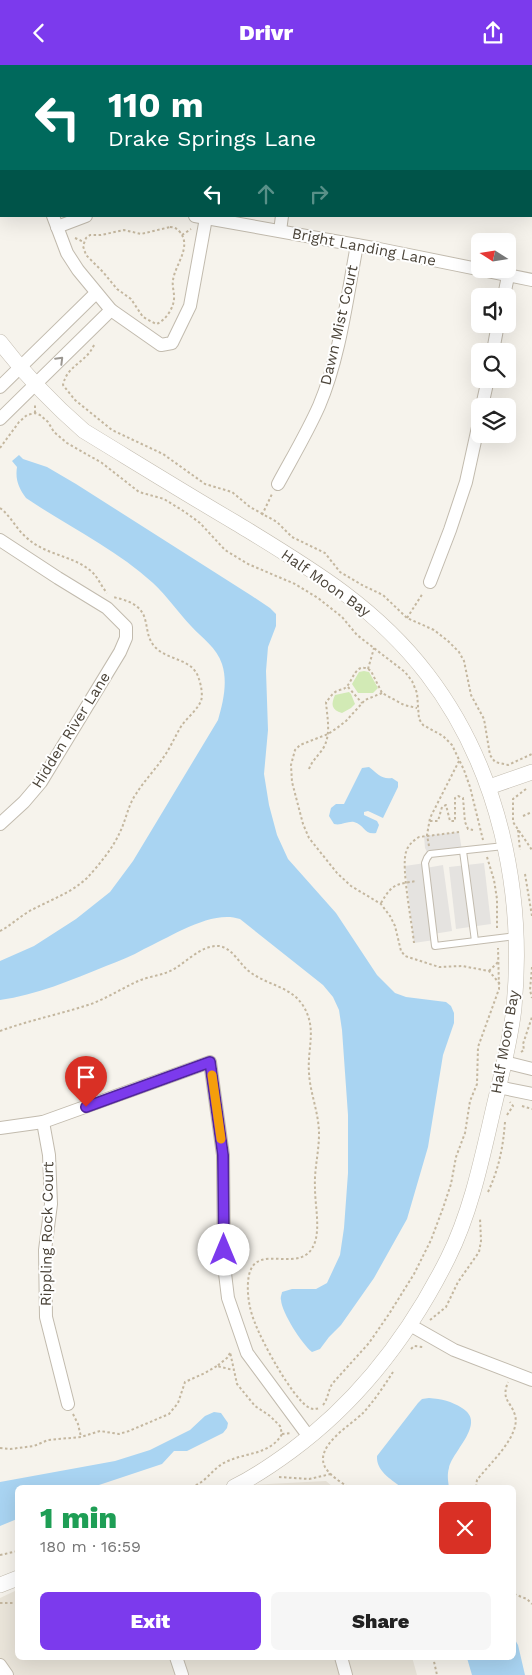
<!DOCTYPE html>
<html lang="en">
<head>
<meta charset="utf-8">
<style>
  :root { --surface:#fff; --page:#f6f6f6; --text:#222; --muted:#767676; --accent:#7c3aed }
  body { margin:0; font-family:"Work Sans",sans-serif; background:var(--page); color:var(--text); height:100vh; display:flex; flex-direction:column; font-size:19px; white-space:nowrap }
  * { box-sizing:border-box; margin:0 }
  p { font-size:16px; color:var(--muted) }
  .icon { flex:none; width:28px; height:28px; fill:none; stroke:currentColor; stroke-width:2; stroke-linecap:round; stroke-linejoin:round }
  .map { position:relative; flex:1; overflow:hidden }
  .details { position:absolute; left:15px; top:1420px; width:501px; height:175px; display:flex; flex-direction:column; background:var(--surface); border-radius:8px; box-shadow:0 5px 20px #0002 }
  .details>* { flex:none }
  .banner { position:absolute; left:0px; top:0px; width:532px; height:152px; box-shadow:0 5px 20px #0002; background:#00695c; color:#fff; overflow:hidden }
  .needle { width:32px; rotate:282deg }
  .buttons { position:absolute; left:471px; top:168px; display:grid; gap:10px }
  .buttons a { display:grid; place-items:center; width:45px; height:45px; border-radius:8px; background:var(--surface); box-shadow:0 5px 20px #0002; font-size:25px }
  .pin { position:absolute; display:grid; place-items:center; width:42px; height:42px; color:#fff; margin:-51px -21px; border-radius:50% 50% 50% 0; rotate:-45deg; box-shadow:0 0 5px #0007 }
  .pin .icon { rotate:45deg }
  .me { position:absolute; width:55px; margin:-28px; rotate:0deg; stroke-linejoin:round; filter:drop-shadow(0 0 4px #0008) }
  .turn { display:flex; align-items:center; gap:18px; height:105px; padding:0 25px; font-size:22px }
  .turn .icon { width:65px; height:65px; stroke-width:2.5 }
  .turn b { display:block; font-size:35px; line-height:42px }
  .lanes { display:flex; align-items:center; height:48px; padding:0 25px; background:#0003; justify-content:center; gap:25px; direction:ltr }
  .lanes .off { opacity:.35 }
  .round { display:grid; place-items:center; flex:none; width:52px; height:52px; border-radius:8px; background:var(--page) }
  .head { display:flex; align-items:center; justify-content:space-between; height:85px; padding:0 25px }
  h1 { font-size:30px; font-weight:800; line-height:38px; color:#1e9e55 }
  .button { display:flex; gap:10px; margin-top:auto; padding:10px 25px }
  .button a { flex:1; height:58px; border-radius:8px; background:var(--accent); color:#fff; font-size:20px; font-weight:800; line-height:58px; text-align:center }
  .button a+a { background:var(--page); color:var(--text) }
  header { display:flex; justify-content:space-between; align-items:center; height:65px; padding:0 25px; background:var(--accent); color:#fff; font-size:22px; font-weight:800 }
  .map>svg:first-child { display:block }
</style>
</head>
<body>
<header><svg class="icon" aria-label="back" viewBox="0 0 24 24"><path d="M15 5l-7 7 7 7"/></svg>Drivr<svg class="icon" aria-label="share" viewBox="0 0 24 24"><path d="M12 15V3M7 8l5-5 5 5M5 13v7h14v-7"/></svg></header>
<div class="map">
<svg width="532" height="1610" viewBox="0 0 532 1610">
  <rect width="100%" height="100%" fill="#f6f3ec"/>
  <g fill="#eae5da">
    <path d="M326,1416l7,6h-88l6,-2z"/>
    <path d="M17,1525l1,67h394l5,18h-417v-77z"/>
  </g>
  <path fill="#efe8d6" d="M136,0h396v135l-1,-134h-395z"/>
  <g fill="#d2eab5">
    <path d="M364,606l5,1 9,16 -5,5h-15l-6,-9 7,-12z"/>
    <path d="M349,627l2,2 4,10 -4,4 -9,5c-11,-3 -11,-9 -7,-18z"/>
  </g>
  <g fill="#e5e3e0">
    <path d="M459,767l3,19 -33,5 -4,-8 -1,-12z"/>
    <path d="M425,798l1,5 17,-3 9,66 -19,3 1,6 -20,3 -9,-77z"/>
    <path d="M484,798l7,61 -35,5 -7,-62z"/>
  </g>
  <g fill="#a9d4f2">
    <path d="M150,0h242l-243,1z"/>
    <path d="M19,390l4,4 24,8 29,17 176,112 18,12 6,6v12l-8,21 -2,24 2,59 -4,44 5,31 8,30 11,24 48,54 41,62 18,18 11,4 40,5 5,4 3,7v10l-11,32 -15,92 -21,72 -33,59 -33,47 -12,12 -9,12 -8,3c-10,-8 -30,-39 -31,-52 -1,-3 1,-6 1,-8l10,-3h24l11,-6 13,-28 4,-27 4,-55v-58l-6,-85 -3,-20 -6,-13 -10,-12 -83,-66c-28,-10 -70,18 -96,30 -12,7 -25,12 -38,17 -34,14 -70,29 -106,34v-39l34,-15 42,-27 34,-27 23,-31 85,-141c5,-17 10,-38 4,-56 -5,-16 -20,-26 -31,-38 -13,-14 -24,-30 -38,-43 -37,-34 -86,-57 -127,-85 -7,-10 -11,-18 -9,-31l-5,-6z"/>
    <path d="M369,702c8,6 13,13 23,11l6,4v5l-15,31 -15,-7 -4,1v3l13,6 2,4 -3,8c-12,2 -11,-8 -22,-11 -7,-1 -13,4 -20,2l-5,-8 2,-8 5,-4h8l18,-36z"/>
    <path d="M429,1333c13,1 22,3 33,10 25,15 -9,42 -13,60 -2,6 -1,13 0,19h-48c-10,-8 -25,-16 -24,-31l41,-53 4,-4z"/>
    <path d="M214,1347l7,1 7,10 -1,5 -4,5 -36,18h-13l-12,13 -69,23h-75l-1,32 -17,7v-44l115,-21 35,-11 40,-20 15,-14z"/>
    <path d="M514,1573l4,7 7,30h-53l-5,-17 47,-1z"/>
  </g>
  <g fill="none" stroke-linecap="round" stroke-linejoin="round">
    <g stroke="#c2bbae" stroke-width="8">
      <g id="service">
        <path d="M407,1v-1"/>
        <path d="M531,107h1"/>
        <path d="M504,781l-74,8 -3,4 -2,5 10,83 81,-10"/>
        <path d="M463,786l12,90"/>
      </g>
    </g>
    <g stroke="#c2bbae" stroke-width="14">
      <g id="minor">
        <path d="M51,1v-1"/>
        <path d="M53,151l14,37 11,17 33,40 50,35 11,-2 18,-37 16,-88"/>
        <path d="M195,151l184,33 153,31"/>
        <path d="M57,162l29,-11"/>
        <path d="M280,166l2,-15"/>
        <path d="M504,231l4,-20"/>
        <path d="M493,286l5,-27"/>
        <path d="M0,322l96,-94"/>
        <path d="M482,341l6,-27"/>
        <path d="M0,354l111,-109"/>
        <path d="M278,419c14,-26 29,-51 41,-78 21,-49 28,-109 38,-161"/>
        <path d="M0,475l58,38 49,30 19,19v11l-6,14 -79,130 -17,20 -24,22"/>
        <path d="M430,517l20,-52 16,-48 14,-64"/>
        <path d="M504,997l28,7"/>
        <path d="M498,1022l34,7"/>
        <path d="M43,1057l6,33 2,49 -6,46 1,67 22,87"/>
        <path d="M0,1063l43,-6 167,-60 13,93 1,110 4,33 19,55 62,84"/>
        <path d="M410,1260l44,25 78,30"/>
        <path d="M176,1592l6,18"/>
        <path d="M341,1592l5,18"/>
        <path d="M0,1600l7,10"/>
      </g>
    </g>
    <g stroke="#c2bbae" stroke-width="16">
      <g id="tertiary">
        <path d="M0,277c25,33 53,62 84,89 51,31 101,62 152,92 72,44 138,82 191,151 72,94 98,217 87,334 -4,36 -14,72 -22,107 -11,48 -22,99 -44,143 -38,76 -89,143 -157,193 -19,14 -37,26 -57,36"/>
        <path d="M489,722l43,-15"/>
        <path d="M0,1520l18,-7"/>
      </g>
    </g>
    <g stroke="#c4b79f" stroke-width="2" stroke-dasharray="2.5 2.5" stroke-linecap="butt">
      <path d="M170,162c5,0 7,2 10,5 12,15 -5,33 -7,48 -1,6 1,11 1,16 1,10 -8,25 -18,28l-13,-7 -12,-18 -14,-10 -14,-17 -17,-17 -3,-9 3,-8 4,-3h11l23,-5 17,4z"/>
      <path d="M182,170l9,-6"/>
      <path d="M75,173l9,4"/>
      <path d="M94,280c-8,18 -27,20 -31,40l12,15 37,30 51,24 42,30 27,8 18,15 27,15 15,15 33,16 15,19 22,13 21,10 24,23 27,12 14,11 11,11 5,9 7,34 13,24 6,36 5,7 13,3 24,-11"/>
      <path d="M35,348v-10"/>
      <path d="M0,383l19,-26 8,-7 8,-2 5,2 8,7 6,10 13,11 35,20 37,29 25,7 21,13 15,11 25,27 23,14 47,20 23,14 24,19 15,18 48,37 7,9 5,12 2,26 4,6 20,11 9,9 12,25 6,17 13,53"/>
      <path d="M0,443c11,8 16,21 26,29 18,18 46,18 65,34 7,6 10,15 16,22"/>
      <path d="M262,450l10,-21"/>
      <path d="M407,553l16,-25"/>
      <path d="M368,604l6,-21"/>
      <path d="M348,622l14,16"/>
      <path d="M382,628l-17,7 -19,21 -9,7 -9,6 -28,11 -5,5 -4,15 1,17 11,42 6,14 28,35 14,13 30,18 9,12 5,10 6,25 4,5 34,11 23,-1 27,5 11,13"/>
      <path d="M309,704c3,-8 8,-12 13,-19 10,-14 5,-33 4,-48 3,-3 5,-7 8,-9 3,-3 8,-3 11,-5 8,-5 10,-29 26,-17l11,22 22,12 13,3"/>
      <path d="M526,724l-13,10v23l19,28"/>
      <path d="M523,751l9,-4"/>
      <path d="M430,756h8l4,-14 4,-2 4,16h5v-23l3,-2 5,2 2,24 3,7 5,1"/>
      <path d="M518,765l2,20"/>
      <path d="M429,781l-2,-11 3,-17 29,-57"/>
      <path d="M487,792l7,23 3,19v29"/>
      <path d="M525,809l7,42"/>
      <path d="M381,838c11,-19 15,-19 36,-22"/>
      <path d="M0,866c10,-5 18,-13 28,-19 19,-11 42,-18 59,-34 12,-13 26,-30 33,-46 6,-12 8,-27 16,-38 8,-13 19,-24 27,-36 8,-11 12,-22 19,-33 6,-8 15,-15 19,-24 2,-6 0,-16 -2,-22 -6,-21 -31,-18 -44,-32 -8,-9 -7,-17 -10,-28 -4,-15 -19,-19 -32,-22"/>
      <path d="M414,878c-2,-20 -13,-75 -8,-91 2,-7 7,-11 13,-15l40,-5"/>
      <path d="M532,902l-2,23 2,8"/>
      <path d="M489,906l9,-9"/>
      <path d="M0,966c30,-11 61,-17 91,-27 16,-6 30,-15 45,-22 10,-5 22,-6 32,-10 17,-7 31,-27 51,-26 14,2 20,18 31,26 17,13 39,14 52,32 16,24 5,43 7,69 1,20 10,40 10,61 0,18 -5,36 -4,54 0,17 5,38 0,54 -12,36 -58,-2 -66,33 -3,15 0,34 6,48 7,19 37,74 53,84 4,3 7,2 12,1"/>
      <path d="M521,987l3,-2 -1,-6 9,-27"/>
      <path d="M522,1041l10,3"/>
      <path d="M507,1050l6,-9 -3,-4"/>
      <path d="M488,1127c11,-24 15,-44 17,-70"/>
      <path d="M430,1255l16,-13 12,-25 21,-30 2,-11 -1,-23"/>
      <path d="M411,1284l3,-3 9,1"/>
      <path d="M230,1288l-3,5 -10,8 16,4"/>
      <path d="M323,1340c5,-6 5,-14 9,-21l37,-41 20,-29 25,-40 17,-34 12,-32 8,-24 5,-27 9,-24 5,-32 7,-17 1,-37 21,-58 -1,-41"/>
      <path d="M73,1349l5,10 3,13"/>
      <path d="M282,1369l9,-1"/>
      <path d="M0,1383l10,1 24,-3 14,-6 33,-3 19,-6 19,3 10,-3 40,-17 9,-11 7,-21 20,-9 12,-7"/>
      <path d="M279,1412l30,2 22,-5"/>
      <path d="M191,1422c13,-3 20,-16 31,-23 20,-12 48,-8 60,-30l-2,-8 -10,-10 -15,-10 -18,-22 -7,-32"/>
      <path d="M348,1422c-7,-5 -18,-11 -23,-20 -11,-21 26,-42 38,-54 11,-12 21,-27 30,-41"/>
      <path d="M476,1422l1,-7c12,-16 44,-44 38,-65 -5,-15 -14,-15 -7,-33"/>
      <path d="M0,1490l18,-4"/>
      <path d="M514,1529l13,5 5,5"/>
      <path d="M0,1538h18"/>
      <path d="M433,1592l4,18"/>
    </g>
    <use href="#service" stroke="#fff" stroke-width="6"/>
    <use href="#minor" stroke="#fff" stroke-width="12"/>
    <use href="#tertiary" stroke="#fff" stroke-width="15"/>
  </g>
  <defs><path id="oneway-chevron" d="M-2-3.5L2.5 0L-2 3.5" fill="none" stroke-width="1.6" stroke-linecap="round" stroke-linejoin="round" transform="scale(1.25)"/></defs>
  <use stroke="#9c9892" href="#oneway-chevron" transform="translate(60 295) rotate(-45)"/>
  <g fill="none" stroke-linecap="round" stroke-linejoin="round">
    <g stroke="#51269a" stroke-width="12">
      <path id="route" d="M86,1042l124,-45 13,93 1,95"/>
    </g>
    <use href="#route" stroke="#7c3aed" stroke-width="9"/>
    <path stroke="#f59e0b" stroke-width="9" d="M212,1010l9,64"/>
  </g>
  <g text-anchor="middle" dominant-baseline="central" stroke-width="4" stroke-linejoin="round" paint-order="stroke">
    <g font-size="15" fill="#4b4439" stroke="#fff">
      <text transform="translate(364 182) rotate(11)">Bright Landing Lane</text>
      <text transform="translate(339 260) rotate(-77)">Dawn Mist Court</text>
      <text transform="translate(326 518) rotate(35)">Half Moon Bay</text>
      <text transform="translate(71 665) rotate(-58)">Hidden River Lane</text>
      <text transform="translate(505 977) rotate(-80)">Half Moon Bay</text>
      <text transform="translate(47 1169) rotate(-89)">Rippling Rock Court</text>
    </g>
  </g>
</svg>
<div class="buttons">
<a><svg class="needle" viewBox="-14 -14 28 28"><path d="M0-13l5 13h-10z" fill="#e53935"/><path d="M0 13l5-13h-10z" fill="#767676"/></svg></a>
<a><svg class="icon" aria-label="sound" viewBox="0 0 24 24"><path d="M4 9h4l5-4v14l-5-4H4zM17 9q2 3 0 6"/></svg></a>
<a><svg class="icon" aria-label="search" viewBox="0 0 24 24"><circle cx="10" cy="10" r="6"/><path d="M15 15l6 6"/></svg></a>
<a><svg class="icon" aria-label="layers" viewBox="0 0 24 24"><path d="M12 4l9 5-9 5-9-5zM3 14l9 5 9-5"/></svg></a>
</div>
<div class="pin" style="left:86px;top:1042px;background:#d93025"><svg class="icon" aria-label="arrive" viewBox="0 0 24 24"><path d="M6 21V4h12l-3 4 3 4H6"/></svg></div>
<svg class="me" style="left:224px;top:1185px" viewBox="-20 -20 40 40"><circle r="19" fill="#fff"/><path d="M0-13L10 11 0 6-10 11z" fill="#7c3aed"/></svg>
<div class="banner">
<div class="turn"><svg class="icon" aria-label="left" viewBox="0 0 24 24"><path d="M17 20v-9H6M10 6l-5 5 5 5"/></svg><div><b>110 m</b>Drake Springs Lane</div></div>
<div class="lanes"><svg class="icon" aria-label="left" viewBox="0 0 24 24"><path d="M17 20v-9H6M10 6l-5 5 5 5"/></svg><svg class="icon off" aria-label="ahead" viewBox="0 0 24 24"><path d="M12 20V5M6 11l6-6 6 6"/></svg><svg class="icon off" aria-label="right" viewBox="0 0 24 24"><path d="M7 20v-9h11M14 6l5 5-5 5"/></svg></div>
</div>
<section class="details">
<div class="head"><div><h1>1 min</h1><p>180 m · 16:59</p></div><a class="round" style="background:#d93025;color:#fff"><svg class="icon" aria-label="close" viewBox="0 0 24 24"><path d="M6 6l12 12M18 6L6 18"/></svg></a></div>
<div class="button"><a>Exit</a><a>Share</a></div>
</section>
</div>
</body>
</html>
